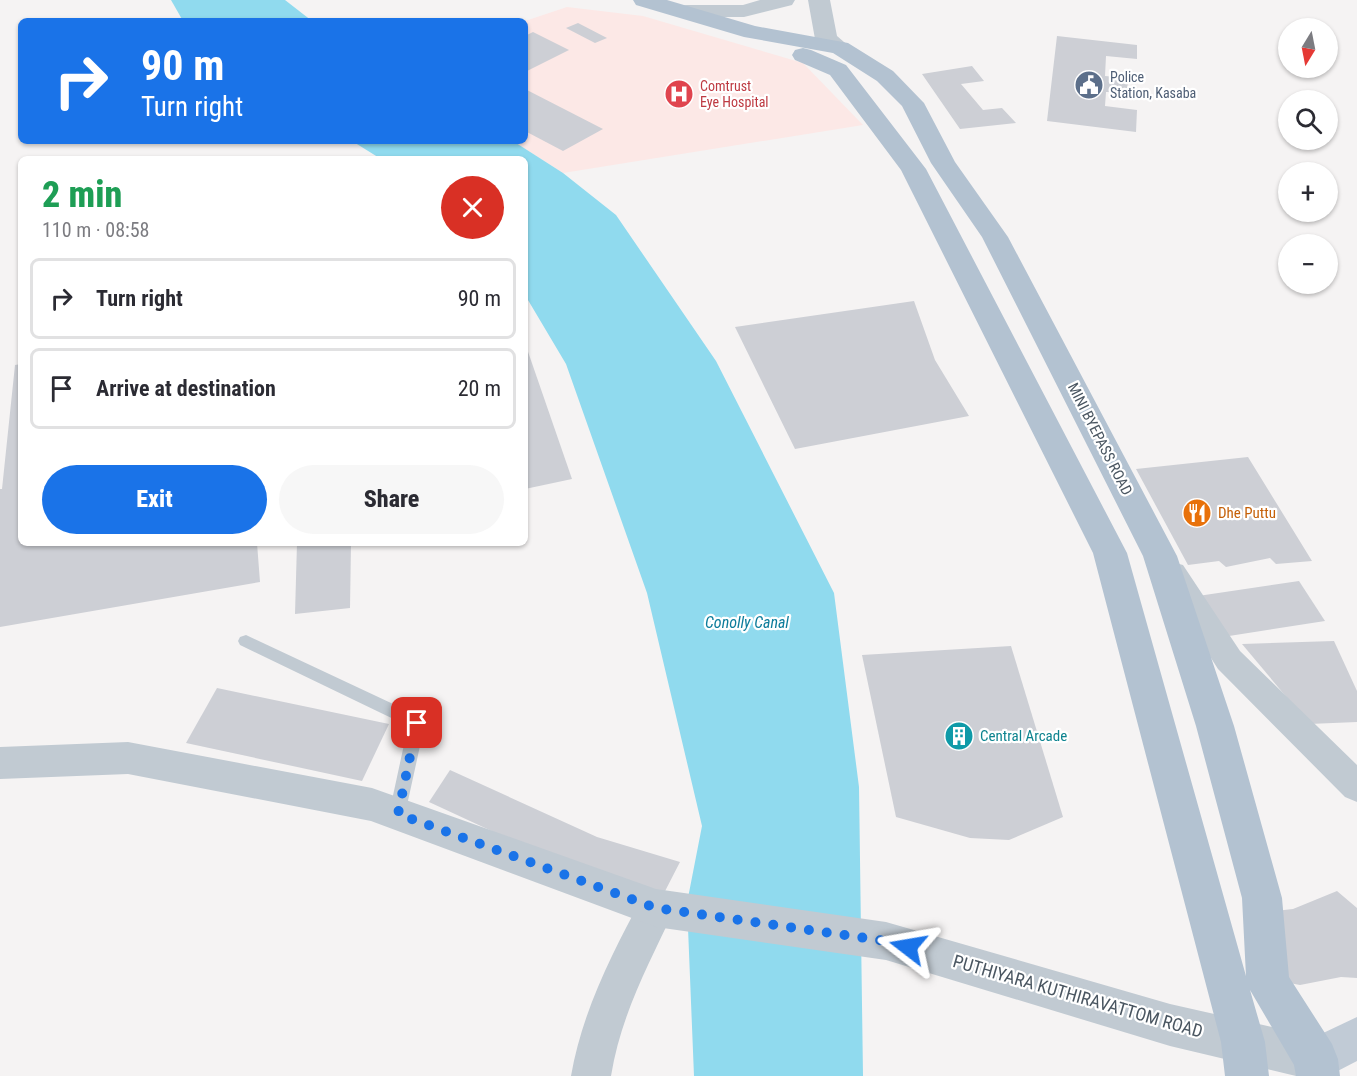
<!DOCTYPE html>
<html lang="en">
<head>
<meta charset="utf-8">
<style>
  :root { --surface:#fff; --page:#f7f7f7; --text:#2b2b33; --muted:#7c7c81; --line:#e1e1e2; --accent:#1a73e8 }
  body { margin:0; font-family:"Roboto Condensed",sans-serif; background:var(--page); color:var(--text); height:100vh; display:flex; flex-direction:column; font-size:22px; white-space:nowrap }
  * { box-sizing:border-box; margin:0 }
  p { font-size:20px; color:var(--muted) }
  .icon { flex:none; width:33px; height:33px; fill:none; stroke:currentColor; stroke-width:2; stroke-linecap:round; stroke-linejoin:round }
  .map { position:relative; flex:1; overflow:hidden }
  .side { position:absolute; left:18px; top:156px; width:510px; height:390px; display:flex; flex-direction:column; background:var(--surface); border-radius:9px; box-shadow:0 2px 4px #0004 }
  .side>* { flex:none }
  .guide { position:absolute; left:18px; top:18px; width:510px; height:126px; border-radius:9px; box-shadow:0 2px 4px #0004; background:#1a73e8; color:#fff; overflow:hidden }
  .needle { width:39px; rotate:190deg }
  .controls { position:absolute; left:1278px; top:18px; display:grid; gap:12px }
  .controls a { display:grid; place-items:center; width:60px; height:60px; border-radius:50%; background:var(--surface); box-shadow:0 2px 4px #0004; font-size:30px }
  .pin { position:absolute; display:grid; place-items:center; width:51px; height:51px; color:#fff; margin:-26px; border-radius:12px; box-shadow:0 3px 9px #0006 }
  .me { position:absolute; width:66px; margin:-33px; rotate:284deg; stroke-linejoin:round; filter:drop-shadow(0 0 4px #0008) }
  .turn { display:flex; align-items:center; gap:21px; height:126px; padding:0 24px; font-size:27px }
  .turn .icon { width:78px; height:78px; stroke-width:2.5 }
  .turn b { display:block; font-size:42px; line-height:51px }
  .round { display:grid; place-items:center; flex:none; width:63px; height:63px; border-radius:32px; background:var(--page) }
  .summary { display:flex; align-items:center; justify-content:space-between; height:102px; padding:0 24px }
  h1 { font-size:36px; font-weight:800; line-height:45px; color:#1e9e55 }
  .cta { display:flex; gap:12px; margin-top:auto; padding:12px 24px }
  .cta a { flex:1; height:69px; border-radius:36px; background:var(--accent); color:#fff; font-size:24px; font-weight:800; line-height:69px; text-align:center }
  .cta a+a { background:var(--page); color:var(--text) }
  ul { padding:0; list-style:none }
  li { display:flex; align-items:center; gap:18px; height:81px; margin:0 12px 9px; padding:0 12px; border:3px solid var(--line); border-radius:9px }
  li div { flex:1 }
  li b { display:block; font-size:22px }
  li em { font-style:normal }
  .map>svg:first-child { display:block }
</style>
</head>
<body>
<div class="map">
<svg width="1357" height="1076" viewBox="0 0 1357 1076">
  <rect width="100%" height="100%" fill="#f5f3f3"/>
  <path fill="#fce8e6" d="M567,7l76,9 160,47 60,62 -300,48 -50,-32h12v-120z"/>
  <g fill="#90daee">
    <path d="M171,0h114l27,21h-129z"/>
    <path d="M352,141h161l50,32 53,42 100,146 118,232 25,194 4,289h-169l-7,-173 15,-77 -55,-233 -81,-229 -41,-69v-136h-144z"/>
  </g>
  <g fill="#cdcfd5">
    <path d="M578,23l29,15 -12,5 -29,-15z"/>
    <path d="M533,32l36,18 -44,22v-36z"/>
    <path d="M1057,36l80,9v14l-31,-3 -1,20 23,2 -1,14h-21l-1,14 32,4 -1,22 -89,-11z"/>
    <path d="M972,66l12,15 -23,3 22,26 19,-2 14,15 -56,6 -38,-55z"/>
    <path d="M525,89l78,40 -40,22 -38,-20z"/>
    <path d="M914,301l21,59 34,56 -174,33 -60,-122z"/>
    <path d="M525,343l47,136 -47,10z"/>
    <path d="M21,364v179h236l3,39 -260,45v-138h2l13,-124z"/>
    <path d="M1248,457l64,104 -36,3 -6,-6 -44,9 -7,-6 -31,4 -52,-96z"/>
    <path d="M297,543h54l-1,65 -55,6z"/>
    <path d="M1299,581l26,40 -96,15 -31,-40z"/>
    <path d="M1334,641l23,50v31l-48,2 -67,-80z"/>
    <path d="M1011,646l52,171 -54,23 -39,-2 -74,-21 -34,-162z"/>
    <path d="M217,688l172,36 -27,57 -176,-38z"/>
    <path d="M450,770l147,67 83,25 -18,35 -86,-27 -147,-68z"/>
    <path d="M1337,891l20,17v70l-16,-1 -41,8 -32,-6 7,-68 18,-2z"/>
  </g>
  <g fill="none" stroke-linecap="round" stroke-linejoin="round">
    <path fill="#c1cad2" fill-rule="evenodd" d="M246,635l177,83 2,5 -21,96 -6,3 -6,-3 -3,-5 19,-88 -168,-81 -2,-4 2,-4z"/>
    <g fill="#c1cad2" fill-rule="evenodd">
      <path d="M1172,562l11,3 57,86 117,114v37l-12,-5 -127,-128 -61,-96 4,-8z"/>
      <path d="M656,891l13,5 6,12c-26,56 -54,106 -64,168h-40c11,-64 41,-123 72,-180z"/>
    </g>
    <g fill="#c1cad2" fill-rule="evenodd">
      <path d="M760,0h35l-3,5 -48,12h-57l-8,-1 -3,-5 3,-5 8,-1h56z"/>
      <path d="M808,0h22l7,36 14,12 -3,5c-13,3 -26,-3 -33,-14z"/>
      <path d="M128,742l244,46 284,101 230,33 284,82 146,33 16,7 6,15 -6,15 -36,2 -126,-30 -284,-86 -230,-33 -285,-106 -243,-47 -128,5v-32z"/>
    </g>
    <path fill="#c1cbd6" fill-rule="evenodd" d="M1357,1017v44l-29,15 -28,-2 -6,-15 6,-15z"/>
    <path fill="#b3c2d1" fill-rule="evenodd" d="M633,0h34l88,26 93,17 45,28 31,32 31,59 53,75 169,319 57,170 48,172 7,79 43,67 6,15 2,17h-44l-2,-11 -44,-75 15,52 4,34h-44l-4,-34 -128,-489 -192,-383 -71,-95 -35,-15 -3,-5 3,-5 8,-2 8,2 35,15 80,104 201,384 119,423 -4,-78 -46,-172 -53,-170 -161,-319 -51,-74 -29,-57 -25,-25 -44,-28 -89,-16 -108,-32z"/>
  </g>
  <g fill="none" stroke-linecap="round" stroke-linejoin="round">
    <path stroke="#1a73e8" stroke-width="10" stroke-dasharray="0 18" d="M417,723l-19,91 258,94 230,33 22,6"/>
  </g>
  <defs>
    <g id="civic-disc" transform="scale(1.5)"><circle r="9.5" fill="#5c6f8a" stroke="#fff"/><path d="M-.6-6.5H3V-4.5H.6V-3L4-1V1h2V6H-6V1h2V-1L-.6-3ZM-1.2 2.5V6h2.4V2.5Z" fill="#fff"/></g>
    <g id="hospital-disc" transform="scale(1.5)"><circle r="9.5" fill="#e0444e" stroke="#fff"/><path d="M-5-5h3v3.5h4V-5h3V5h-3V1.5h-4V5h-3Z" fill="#fff"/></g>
    <g id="restaurant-disc" transform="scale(1.5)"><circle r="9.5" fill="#e8710a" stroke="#fff"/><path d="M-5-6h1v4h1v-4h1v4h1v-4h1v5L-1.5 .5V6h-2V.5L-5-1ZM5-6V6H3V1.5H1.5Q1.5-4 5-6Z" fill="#fff"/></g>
    <g id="building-disc" transform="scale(1.5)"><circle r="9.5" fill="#0f9aa8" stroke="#fff"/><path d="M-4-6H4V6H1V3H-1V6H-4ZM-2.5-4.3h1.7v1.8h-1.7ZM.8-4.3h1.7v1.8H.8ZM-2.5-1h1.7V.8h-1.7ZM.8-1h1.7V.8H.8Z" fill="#fff"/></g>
  </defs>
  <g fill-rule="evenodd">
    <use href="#civic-disc" x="1089" y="85"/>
    <use href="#hospital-disc" x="679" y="94"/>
    <use href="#restaurant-disc" x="1197" y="513"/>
    <use href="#building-disc" x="959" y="736"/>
  </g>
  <g text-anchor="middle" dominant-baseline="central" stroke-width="4.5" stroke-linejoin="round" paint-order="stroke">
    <g font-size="14" fill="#4e5e75" stroke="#fff" text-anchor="start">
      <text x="1110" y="77">Police<tspan x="1110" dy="16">Station, Kasaba</tspan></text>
    </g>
    <g font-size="14" fill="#be3a42" stroke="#fff" text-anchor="start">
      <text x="700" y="86">Comtrust<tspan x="700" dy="16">Eye Hospital</tspan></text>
    </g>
    <g font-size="15" fill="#4a5661" stroke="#fff">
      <text transform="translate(1100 439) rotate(63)">MINI BYEPASS ROAD</text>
    </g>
    <g font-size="15" fill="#c56008" stroke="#fff" text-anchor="start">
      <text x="1218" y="513">Dhe Puttu</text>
    </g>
    <g font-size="15" fill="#0d838f" stroke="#fff" text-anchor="start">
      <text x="980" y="736">Central Arcade</text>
    </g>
    <g font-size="16" font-style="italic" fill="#0c7c9b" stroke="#fff">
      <text x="747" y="622">Conolly Canal</text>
    </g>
    <g font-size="18" fill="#4a5661" stroke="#fff">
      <text transform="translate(1078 996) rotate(16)">PUTHIYARA KUTHIRAVATTOM ROAD</text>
    </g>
  </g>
</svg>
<div class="controls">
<a><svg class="needle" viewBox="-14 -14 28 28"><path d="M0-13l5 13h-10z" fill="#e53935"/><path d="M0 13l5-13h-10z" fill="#7c7c81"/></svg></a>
<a><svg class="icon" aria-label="search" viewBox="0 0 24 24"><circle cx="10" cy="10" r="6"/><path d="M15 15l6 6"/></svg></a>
<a>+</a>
<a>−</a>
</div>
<div class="pin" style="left:417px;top:723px;background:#d93025"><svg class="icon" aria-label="arrive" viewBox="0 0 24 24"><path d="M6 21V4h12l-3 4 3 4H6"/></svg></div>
<svg class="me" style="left:908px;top:947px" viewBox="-20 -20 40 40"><path d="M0-17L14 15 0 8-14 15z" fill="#1a73e8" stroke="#fff" stroke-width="4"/></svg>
<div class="guide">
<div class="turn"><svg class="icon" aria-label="right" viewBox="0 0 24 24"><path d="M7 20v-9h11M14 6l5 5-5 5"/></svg><div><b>90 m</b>Turn right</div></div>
</div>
<section class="side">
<div class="summary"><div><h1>2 min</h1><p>110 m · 08:58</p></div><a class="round" style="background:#d93025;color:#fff"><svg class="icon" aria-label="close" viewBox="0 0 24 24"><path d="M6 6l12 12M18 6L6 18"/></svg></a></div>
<ul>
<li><svg class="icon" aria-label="right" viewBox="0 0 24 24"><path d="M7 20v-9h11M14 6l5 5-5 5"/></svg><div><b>Turn right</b></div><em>90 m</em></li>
<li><svg class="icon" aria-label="arrive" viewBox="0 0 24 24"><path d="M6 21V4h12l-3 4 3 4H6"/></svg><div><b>Arrive at destination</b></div><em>20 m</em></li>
</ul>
<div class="cta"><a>Exit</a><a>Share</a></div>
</section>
</div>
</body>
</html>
